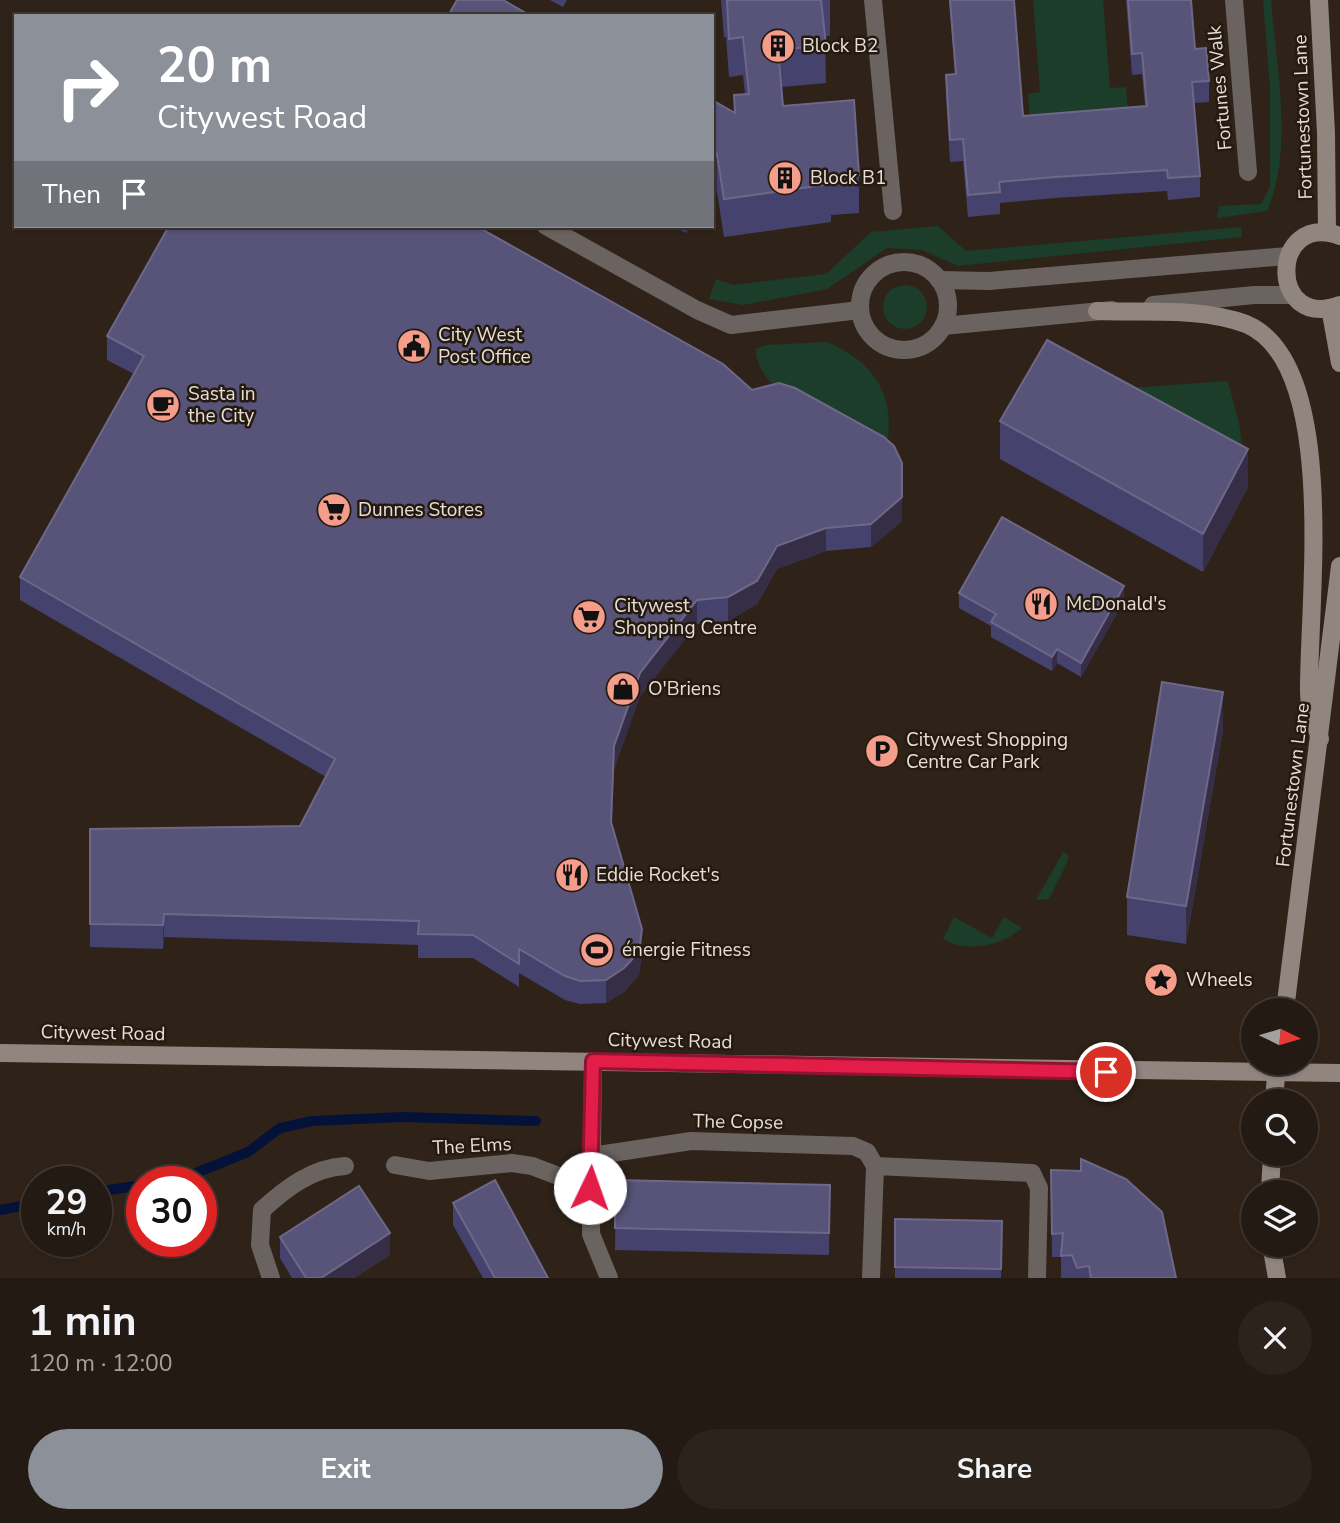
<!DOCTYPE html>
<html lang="en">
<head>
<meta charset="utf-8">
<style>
  :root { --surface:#231a13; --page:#2b231c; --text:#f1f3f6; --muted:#a3a1a0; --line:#403833; --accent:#8c9099 }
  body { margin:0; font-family:"Nunito Sans",sans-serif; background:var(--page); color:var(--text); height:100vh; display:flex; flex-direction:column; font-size:26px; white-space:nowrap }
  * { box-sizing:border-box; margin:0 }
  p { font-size:23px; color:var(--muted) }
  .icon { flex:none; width:38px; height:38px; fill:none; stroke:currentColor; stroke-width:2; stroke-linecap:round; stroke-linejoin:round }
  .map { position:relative; height:1278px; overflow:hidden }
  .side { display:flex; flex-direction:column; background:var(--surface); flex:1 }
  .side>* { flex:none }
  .banner { position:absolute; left:14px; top:14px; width:700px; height:214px; border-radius:0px; box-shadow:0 2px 5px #0004,0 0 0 2px var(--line); background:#8c9099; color:#fff; overflow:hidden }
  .needle { width:46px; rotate:95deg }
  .controls { position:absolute; left:1241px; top:998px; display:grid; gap:14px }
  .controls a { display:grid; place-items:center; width:77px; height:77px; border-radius:50%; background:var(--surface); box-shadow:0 2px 5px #0004,0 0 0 2px var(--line); font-size:35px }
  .speed { position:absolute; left:21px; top:1166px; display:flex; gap:14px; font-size:35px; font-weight:700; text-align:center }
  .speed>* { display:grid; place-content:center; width:91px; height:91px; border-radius:50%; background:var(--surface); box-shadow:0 2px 5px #0004,0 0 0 2px var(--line); line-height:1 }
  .speed small { font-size:18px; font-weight:400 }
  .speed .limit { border:10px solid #d22; background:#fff; color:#111 }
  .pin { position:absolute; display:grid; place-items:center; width:60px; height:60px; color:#fff; margin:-30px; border:4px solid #fff; border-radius:50%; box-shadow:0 2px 7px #0007 }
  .me { position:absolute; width:77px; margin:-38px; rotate:3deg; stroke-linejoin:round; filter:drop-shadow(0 0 5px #0008) }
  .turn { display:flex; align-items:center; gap:24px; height:147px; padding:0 28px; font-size:32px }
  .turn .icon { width:91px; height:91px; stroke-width:2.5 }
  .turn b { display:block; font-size:49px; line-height:60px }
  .then { display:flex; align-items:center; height:66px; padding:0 28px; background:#0003; gap:14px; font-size:26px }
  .round { display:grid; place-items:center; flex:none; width:74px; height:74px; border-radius:37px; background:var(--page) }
  .headline { display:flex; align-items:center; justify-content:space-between; height:119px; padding:0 28px }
  h1 { font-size:42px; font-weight:700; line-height:52px }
  .cta { display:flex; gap:14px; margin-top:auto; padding:14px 28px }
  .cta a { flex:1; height:80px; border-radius:42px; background:var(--accent); color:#fff; font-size:28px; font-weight:700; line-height:80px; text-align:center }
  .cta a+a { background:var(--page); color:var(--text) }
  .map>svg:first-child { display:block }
</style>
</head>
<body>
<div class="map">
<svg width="1340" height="1278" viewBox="0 0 1340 1278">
  <rect width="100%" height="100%" fill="#2f2319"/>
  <g fill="#1b3d29">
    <path d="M1033,0h70l7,88 16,-1 2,27 -98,8 -2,-28 12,-2z"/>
    <path d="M1263,0h8c5,66 23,150 -4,211l-50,7 2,-12 42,-2 9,-18v-98z"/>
    <path d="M938,226l28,25 275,-24 1,10 -284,29 -36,-16 -35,-2 -60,41 -84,16 -34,-6 7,-20 17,6 93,-11 45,-42z"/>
    <circle cx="905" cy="307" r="22"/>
    <path d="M827,342c48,20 70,55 59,106 -37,-19 -131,-51 -130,-99l10,-4z"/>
    <path d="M1228,381l11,42 9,64 -176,-95z"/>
    <path d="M1063,852l5,3v6l-19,38 -13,1z"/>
    <path d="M954,917l38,21 12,-21 18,11c-19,18 -56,25 -79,11z"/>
  </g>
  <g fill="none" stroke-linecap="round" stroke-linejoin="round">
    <g stroke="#041239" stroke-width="10">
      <path d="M163,1181l33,-8 52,-21 32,-24 32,-7 91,-4 133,4"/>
      <path d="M96,1192l46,-7"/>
      <path d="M0,1210l37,-7"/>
    </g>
    <g stroke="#6a635f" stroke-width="18">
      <path d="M873,0l20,211"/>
      <path d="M1234,0l14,172"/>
      <path d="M546,226l151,84 34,15 129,-15"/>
      <circle cx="904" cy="306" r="44"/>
      <path d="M939,280l50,1 298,-25"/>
      <path d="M1153,305l101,-10h39"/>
      <path d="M943,326l169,-16"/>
      <path d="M593,1061l-2,173 18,44"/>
      <path d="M592,1156l99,-15 162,5 14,6 8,14 -4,112"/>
      <path d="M395,1165l34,6 83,-8 20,3 37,14 21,2"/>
      <path d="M875,1166l157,7 7,15 -2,90"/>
      <path d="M271,1278l-11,-33 2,-35c24,-22 50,-42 83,-44"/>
    </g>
    <g stroke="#91857f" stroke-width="18">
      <path d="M1319,0l7,133 1,99"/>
      <path d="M1340,236c-71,-26 -72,96 0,69"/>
      <path d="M1330,308l10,55"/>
      <path d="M1097,311c48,2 103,-4 149,13 94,39 62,279 63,369 0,15 7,31 11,46"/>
      <path d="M1285,1010l55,-444"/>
      <path d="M0,1053l1340,20"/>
      <path d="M1274,1101l3,-39"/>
      <path d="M1270,1192l2,-39"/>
      <path d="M1271,1244l6,34"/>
    </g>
  </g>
  <g fill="#46426e">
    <path d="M550,0h17l-4,7z"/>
    <path d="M721,0h109v36h-5l1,47 -44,4 1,19 76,69v38l-28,2v7l-107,15 -7,-45 -5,-92 22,12v-17l11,-1 -2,-19 -14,2 -3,-40h-2z"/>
    <path d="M949,0h65l9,116 122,-10 -3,-32 -10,1 -6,-75h65l4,49 14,32v21l-15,1 6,73v21l-32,3 -1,-9 -112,7 -55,5v11l-32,3 -5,-56 -13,1 -4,-66v-21l9,-1z"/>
    <path d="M674,226h18l-6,7z"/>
    <path d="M107,336l645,54 150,73v58l-31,26 -45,4 -49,18 -20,35 -29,17 -31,3 -57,72 -26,73 -2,55 30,128 -3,23 -15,17 -18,11 -26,1 -15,-4 -46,-27v14l-46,-29h-55v-13l-254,-8 -1,12 -73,-2v-118l210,-3 26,-49 -306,-177v-23l114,-203 -27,-14z"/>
    <path d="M1000,421l248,66 -45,85 -203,-113z"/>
    <path d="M959,593l165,8 -43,76 -24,-14 -5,8 -61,-34v-11l-32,-18z"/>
    <path d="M1223,730l-37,214 -59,-9v-38z"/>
    <path d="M1081,1159l95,119h-115v-21h-9l-1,-87 30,1z"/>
    <path d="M616,1180l214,5 -1,70 -214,-5z"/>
    <path d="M453,1203l95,75h-65l-30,-53z"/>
    <path d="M895,1219l107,24 -1,35h-106z"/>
    <path d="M280,1237l110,18 -36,23h-62l-12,-20z"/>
  </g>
  <g fill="#362e47">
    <path d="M717,154v38l-5,6v-38z"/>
    <path d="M686,226h6l-6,7z"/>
    <path d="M1248,449v38l-45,85v-38z"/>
    <path d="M902,497v24l-31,26v-23z"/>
    <path d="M826,528v23l-49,18 -20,35 -29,17v-24l49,-51z"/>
    <path d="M1124,586v15l-43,76v-14z"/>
    <path d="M697,600v24l-57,72 -26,73 -3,76 3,-99 26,-73z"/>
    <path d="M1057,649v14l-5,8v-14z"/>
    <path d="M1223,692v38l-37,214v-38z"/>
    <path d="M164,914v23l-1,12v-24z"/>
    <path d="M642,929v23l-3,23 -15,17 -18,11v-23z"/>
    <path d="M390,1233v22l-36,23h-33z"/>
  </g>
  <g fill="#575379" stroke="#6e6888" stroke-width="2">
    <path d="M457,0h46l28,16h-83z"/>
    <path d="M727,0h94l5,45 -48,5 5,56 71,-6 5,75 -29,2 1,7 -107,15 -7,-45 -5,6v-60l23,13 -1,-18 15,-1 -6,-57 -14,2z"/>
    <path d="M950,0h64l9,116 124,-10 -5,-53 -10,1 -4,-54h63l4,49 11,-1 3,33 -17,1 8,94 -32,2 -1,-8 -112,7 -56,5 1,10 -32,3 -5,-56 -13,1 -4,-65 10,-1z"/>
    <path d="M169,226h307l247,138 29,26 27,-7 16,5 89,49 10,9 8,17v34l-31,27 -45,4 -49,18 -20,35 -29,16 -31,3 -57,73 -26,73 -3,76 31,107 -3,23 -15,16 -18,12 -26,1 -15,-5 -46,-27v15l-46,-29 -55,-1 1,-13 -255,-7 -1,11 -73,-1v-95l210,-3 35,-67 -315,-182 124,-221 -37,-20z"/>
    <path d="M1047,340l201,109 -45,85 -203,-113z"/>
    <path d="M1002,517l122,69 -43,77 -24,-14 -5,8 -61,-35 5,-8 -37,-21z"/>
    <path d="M1162,682l61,10 -37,214 -59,-9z"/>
    <path d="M1081,1159l45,20 36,33 14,66h-85l-2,-12 -12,2 -5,-13 -11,1 2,-23 -11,1 -1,-64 30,1z"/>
    <path d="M495,1180l53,98h-53l-42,-75z"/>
    <path d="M616,1180l214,5 -1,48 -214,-5z"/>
    <path d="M359,1186l31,47 -69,45h-15l-26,-41z"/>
    <path d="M895,1219l107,2 -1,48 -106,-2z"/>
  </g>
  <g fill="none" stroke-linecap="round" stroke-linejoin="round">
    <g stroke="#92132f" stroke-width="18">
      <path id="route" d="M590,1188l3,-127 513,11"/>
    </g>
    <use href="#route" stroke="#e11d48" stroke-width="12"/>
  </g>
  <defs>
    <g id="building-disc" transform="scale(1.75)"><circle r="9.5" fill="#f49d8b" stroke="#251a0f"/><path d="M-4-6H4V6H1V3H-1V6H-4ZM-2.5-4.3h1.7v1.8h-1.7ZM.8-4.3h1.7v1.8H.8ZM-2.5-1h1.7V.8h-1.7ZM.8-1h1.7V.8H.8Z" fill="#111"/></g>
    <g id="civic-disc" transform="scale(1.75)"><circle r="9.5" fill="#f49d8b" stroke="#251a0f"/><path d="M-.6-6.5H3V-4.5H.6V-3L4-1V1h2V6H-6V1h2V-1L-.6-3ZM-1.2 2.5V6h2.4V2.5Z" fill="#111"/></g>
    <g id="cafe-disc" transform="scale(1.75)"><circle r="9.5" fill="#f49d8b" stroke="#251a0f"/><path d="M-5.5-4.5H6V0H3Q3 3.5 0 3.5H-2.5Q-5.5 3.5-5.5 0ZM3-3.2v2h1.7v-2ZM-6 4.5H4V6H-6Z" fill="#111"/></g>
    <g id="supermarket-disc" transform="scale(1.75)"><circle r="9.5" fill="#f49d8b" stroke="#251a0f"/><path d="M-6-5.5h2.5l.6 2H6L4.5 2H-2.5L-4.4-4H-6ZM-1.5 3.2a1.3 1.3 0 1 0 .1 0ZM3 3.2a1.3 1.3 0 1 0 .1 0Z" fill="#111"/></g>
    <g id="restaurant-disc" transform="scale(1.75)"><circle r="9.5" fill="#f49d8b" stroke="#251a0f"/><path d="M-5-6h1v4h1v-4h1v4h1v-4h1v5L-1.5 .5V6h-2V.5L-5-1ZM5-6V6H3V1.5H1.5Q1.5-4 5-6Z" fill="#111"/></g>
    <g id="shop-disc" transform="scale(1.75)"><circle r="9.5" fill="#f49d8b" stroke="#251a0f"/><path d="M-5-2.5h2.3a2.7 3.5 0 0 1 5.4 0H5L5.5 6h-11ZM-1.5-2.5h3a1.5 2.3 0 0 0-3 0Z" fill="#111"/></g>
    <g id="parking-disc" transform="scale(1.75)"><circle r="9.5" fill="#f49d8b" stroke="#251a0f"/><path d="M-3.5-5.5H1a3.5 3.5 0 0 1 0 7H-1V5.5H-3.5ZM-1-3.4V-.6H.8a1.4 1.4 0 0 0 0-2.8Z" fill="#111"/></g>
    <g id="stadium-disc" transform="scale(1.75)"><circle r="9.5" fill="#f49d8b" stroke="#251a0f"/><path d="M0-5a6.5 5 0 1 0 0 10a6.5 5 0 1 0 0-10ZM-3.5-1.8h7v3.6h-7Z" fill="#111"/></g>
    <g id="sight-disc" transform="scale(1.75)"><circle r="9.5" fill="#f49d8b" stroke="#251a0f"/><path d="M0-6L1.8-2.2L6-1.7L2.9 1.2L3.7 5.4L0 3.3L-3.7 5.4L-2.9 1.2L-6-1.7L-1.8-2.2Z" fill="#111"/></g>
  </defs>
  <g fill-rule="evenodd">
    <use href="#building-disc" x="778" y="46"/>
    <use href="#building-disc" x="785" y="178"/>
    <use href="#civic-disc" x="414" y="346"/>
    <use href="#cafe-disc" x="163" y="405"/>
    <use href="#supermarket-disc" x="334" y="510"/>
    <use href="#restaurant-disc" x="1041" y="604"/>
    <use href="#supermarket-disc" x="589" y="617"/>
    <use href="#shop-disc" x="623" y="689"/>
    <use href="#parking-disc" x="882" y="751"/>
    <use href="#restaurant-disc" x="572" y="875"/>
    <use href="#stadium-disc" x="597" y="950"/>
    <use href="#sight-disc" x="1161" y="980"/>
  </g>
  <g text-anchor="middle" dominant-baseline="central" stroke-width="5" stroke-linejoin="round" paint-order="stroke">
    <g font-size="19" fill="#e6ded7" stroke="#251a0f" text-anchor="start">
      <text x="802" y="46">Block B2</text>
      <text x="810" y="178">Block B1</text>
      <text x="438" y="335">City West<tspan x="438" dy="22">Post Office</tspan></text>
      <text x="188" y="394">Sasta in<tspan x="188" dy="22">the City</tspan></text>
      <text x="358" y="510">Dunnes Stores</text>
      <text x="1066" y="604">McDonald's</text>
      <text x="614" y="606">Citywest<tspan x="614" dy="22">Shopping Centre</tspan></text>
      <text x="648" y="689">O'Briens</text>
      <text x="906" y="740">Citywest Shopping<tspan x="906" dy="22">Centre Car Park</tspan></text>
      <text x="596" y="875">Eddie Rocket's</text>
      <text x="622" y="950">énergie Fitness</text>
      <text x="1186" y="980">Wheels</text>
    </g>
    <g font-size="19" fill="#e6ded7" stroke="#251a0f">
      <text transform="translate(1220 88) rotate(-95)">Fortunes Walk</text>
      <text transform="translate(1303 117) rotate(-92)">Fortunestown Lane</text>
      <text transform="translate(1293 785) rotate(-83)">Fortunestown Lane</text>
      <text transform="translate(103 1033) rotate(1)">Citywest Road</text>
      <text transform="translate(670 1041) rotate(1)">Citywest Road</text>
      <text transform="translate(738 1122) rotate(1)">The Copse</text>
      <text transform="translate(472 1146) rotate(-3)">The Elms</text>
    </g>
  </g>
</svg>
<div class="controls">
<a><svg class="needle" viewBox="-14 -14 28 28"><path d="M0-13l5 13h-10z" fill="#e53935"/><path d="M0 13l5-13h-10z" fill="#a3a1a0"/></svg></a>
<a><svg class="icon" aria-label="search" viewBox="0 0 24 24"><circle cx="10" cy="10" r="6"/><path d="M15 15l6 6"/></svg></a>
<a><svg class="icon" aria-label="layers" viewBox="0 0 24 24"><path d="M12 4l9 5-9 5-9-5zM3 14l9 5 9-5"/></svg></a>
</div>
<div class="speed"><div>29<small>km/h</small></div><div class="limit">30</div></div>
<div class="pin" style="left:1106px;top:1072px;background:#d93025"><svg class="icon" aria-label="arrive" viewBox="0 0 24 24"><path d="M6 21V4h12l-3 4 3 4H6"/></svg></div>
<svg class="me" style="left:590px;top:1188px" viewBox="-20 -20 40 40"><circle r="19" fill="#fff"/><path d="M0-13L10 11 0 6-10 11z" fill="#e11d48"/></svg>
<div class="banner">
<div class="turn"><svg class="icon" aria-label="right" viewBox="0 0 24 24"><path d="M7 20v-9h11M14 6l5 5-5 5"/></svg><div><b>20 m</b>Citywest Road</div></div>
<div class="then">Then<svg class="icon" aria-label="arrive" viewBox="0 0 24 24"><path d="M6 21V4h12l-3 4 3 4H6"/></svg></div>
</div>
</div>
<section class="side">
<div class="headline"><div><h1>1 min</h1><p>120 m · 12:00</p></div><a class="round"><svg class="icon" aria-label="close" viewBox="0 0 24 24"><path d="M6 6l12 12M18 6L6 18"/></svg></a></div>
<div class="cta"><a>Exit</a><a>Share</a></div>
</section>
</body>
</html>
